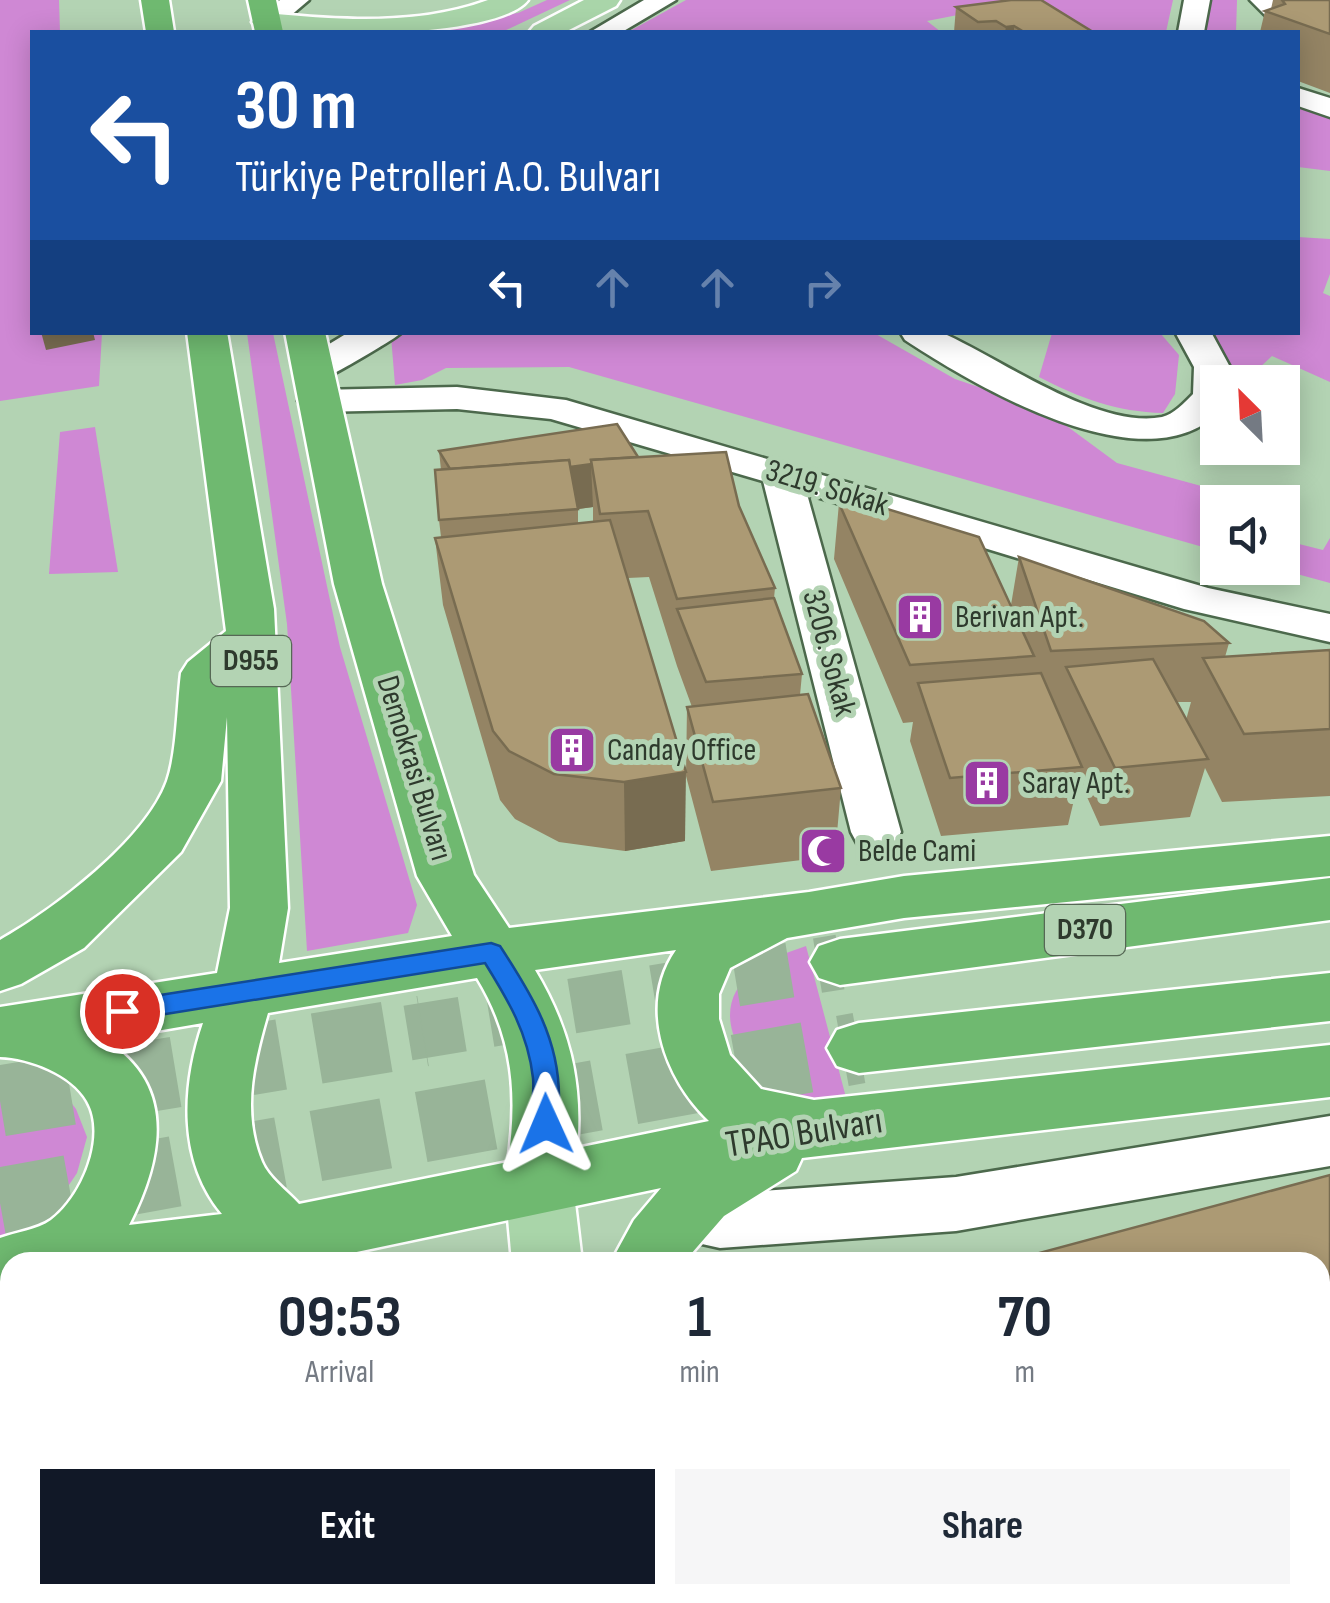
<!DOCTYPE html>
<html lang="en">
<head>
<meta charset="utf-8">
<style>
  :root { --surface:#fff; --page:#f6f6f7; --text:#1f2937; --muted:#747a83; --accent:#111827 }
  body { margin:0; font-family:"Sofia Sans Condensed",sans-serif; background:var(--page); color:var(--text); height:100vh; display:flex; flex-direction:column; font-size:38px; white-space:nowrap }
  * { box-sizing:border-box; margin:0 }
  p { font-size:32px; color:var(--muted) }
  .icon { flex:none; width:55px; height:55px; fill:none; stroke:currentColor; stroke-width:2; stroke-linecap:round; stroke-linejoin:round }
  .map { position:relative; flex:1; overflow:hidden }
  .sheet { position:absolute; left:0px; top:1252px; width:1330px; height:352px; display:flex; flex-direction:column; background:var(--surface); border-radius:30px 30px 0 0; box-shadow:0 5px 25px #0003 }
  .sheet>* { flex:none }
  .guide { position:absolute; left:30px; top:30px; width:1270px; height:305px; border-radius:0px; box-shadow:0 5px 25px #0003; background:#1a4fa0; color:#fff; overflow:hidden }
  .needle { width:65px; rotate:336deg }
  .buttons { position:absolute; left:1200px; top:365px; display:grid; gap:20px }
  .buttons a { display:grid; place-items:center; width:100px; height:100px; border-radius:0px; background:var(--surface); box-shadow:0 5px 25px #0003; font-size:50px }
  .pin { position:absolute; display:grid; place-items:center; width:85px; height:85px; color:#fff; margin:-42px; border:5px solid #fff; border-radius:50%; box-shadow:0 2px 10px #0007 }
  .me { position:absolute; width:110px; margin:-55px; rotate:359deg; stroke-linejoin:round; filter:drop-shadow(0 0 8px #0008) }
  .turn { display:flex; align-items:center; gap:35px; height:210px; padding:0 40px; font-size:45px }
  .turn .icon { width:130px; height:130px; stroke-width:2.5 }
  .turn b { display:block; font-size:70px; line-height:85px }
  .lanes { display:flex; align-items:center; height:95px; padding:0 40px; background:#0003; justify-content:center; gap:50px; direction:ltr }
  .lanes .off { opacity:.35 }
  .eta { display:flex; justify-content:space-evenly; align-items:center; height:170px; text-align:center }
  .eta b { font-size:60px; font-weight:700; line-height:70px }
  .cta { display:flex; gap:20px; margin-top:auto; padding:20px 40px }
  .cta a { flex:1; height:115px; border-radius:0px; background:var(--accent); color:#fff; font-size:40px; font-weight:700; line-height:115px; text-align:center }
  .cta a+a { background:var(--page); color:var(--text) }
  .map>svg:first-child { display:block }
</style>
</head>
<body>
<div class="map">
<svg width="1330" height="1603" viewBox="0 0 1330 1603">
  <rect width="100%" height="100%" fill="#b3d3b3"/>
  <g fill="#cf88d4">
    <path d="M0,0h59l1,32h-28v300l70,1 -3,53 -99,15z"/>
    <path d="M547,0h23l-68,32h-126l142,-19z"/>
    <path d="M686,0h487l-7,32h-77l-85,-26 -77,15 14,11h-313z"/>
    <path d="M1205,0h32l-1,32h-34z"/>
    <path d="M1298,106l32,10v55l-32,-4z"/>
    <path d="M1298,237l32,2v35l-7,19 7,3v86l-58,-26 -16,15v11h-29l-24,-49 95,-1z"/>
    <path d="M407,332l467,1 81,46 59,20 50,25 53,39 143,39h-42l-1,49 -648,-184 -123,1 -24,12 -27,5 -4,-49z"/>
    <path d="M247,333h26l67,314 77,258 -9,28 -101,18 -20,-327z"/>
    <path d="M1052,333l109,1 18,21 -4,39 -12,19c-46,-1 -84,-15 -124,-36z"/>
    <path d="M95,427l23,145 -69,2 11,-142z"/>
    <path d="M1330,538v45l-55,-15h7l1,-28 40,10z"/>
    <path d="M806,946l42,159c-15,-1 -33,0 -47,-5 -51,-19 -104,-87 -45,-131 14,-11 33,-17 50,-23z"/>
    <path d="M0,1075l29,1 27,7 20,26 11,28 -10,36 -35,52 -42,25z"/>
  </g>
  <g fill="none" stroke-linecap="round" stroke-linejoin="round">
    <path stroke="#98b498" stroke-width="55" stroke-dasharray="55 28" stroke-linecap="butt" d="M408,1033l432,-71"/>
    <g stroke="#98b498" stroke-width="71" stroke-dasharray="71 36" stroke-linecap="butt">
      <path d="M0,1101l423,-70"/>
      <path d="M0,1203l859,-155"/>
    </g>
    <g stroke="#4c694c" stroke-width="5">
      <g id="minor">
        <path d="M280,0h29l-33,28h-18l-4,-6z"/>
        <path d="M644,0h32l-54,32h-32z"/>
        <path d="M1184,0h26l-6,32h-26z"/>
        <path d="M1250,0h29l51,21v17l-63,-21z"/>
        <path d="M1298,88l32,10v19l-32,-11z"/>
        <path d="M402,332c-3,5 -71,44 -79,47 -9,4 -16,2 -25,0l-5,-8 5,-8 51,-31z"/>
        <path d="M900,332c14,0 34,-3 47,3 55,25 151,94 215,82 12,-3 22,-14 31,-23l1,-27 -19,-35h36l19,35 1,15h-13v31c-75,73 -243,-27 -313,-73z"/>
        <path d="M457,387l109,13 642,188 122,26v28l-146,-33 -377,-115 94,338 -7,13 -18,5 -18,-5 -7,-13 -88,-351 -212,-62 -94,-10 -140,3 -13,-3 -6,-8 6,-8 13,-3z"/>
        <path d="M1330,1116v50l-374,65 -236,17 -63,-14 -9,-19 9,-19 22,-8 41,6 236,-17z"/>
      </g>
    </g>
    <g stroke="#fff" stroke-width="5">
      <g id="major">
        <path d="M488,0h40c-28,38 -226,39 -271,28l-5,-6 5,-6 10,-3c72,7 151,13 221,-13z"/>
        <path d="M584,0h36l-4,6 -51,26h-36l5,-6z"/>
        <path d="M539,1157l24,8 10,21 9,76h-70l-7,-76 10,-21z"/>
        <path d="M338,1595h82l2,8h-82z"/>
        <path d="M553,1595h82l1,8h-82z"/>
      </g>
    </g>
    <g stroke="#fff" stroke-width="5">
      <g id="highway">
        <path d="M141,0h28l5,32h-28z"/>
        <path d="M248,0h28l7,32h-28z"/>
        <path d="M187,332h40l47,277 14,299 -9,55 173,-27 -35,-60 -83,-292 -49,-252h40l57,252 92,291 35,53 300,-36 95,-16 426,-40v40l-426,42 -117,20 -57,30 -11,26v25l11,36 31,34 53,11 516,-55v52l-528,61 -6,13 -72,45 -40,46h-73l23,-42 27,-32 -352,74h-299v28l-10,-4v-48c16,-6 37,-8 51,-18 30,-22 57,-83 36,-119 -15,-27 -58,-43 -87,-44v-50l217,-34 13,-65 -3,-191 -6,64 -40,71 -97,96 -63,36 -21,7v-51c53,-30 146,-100 167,-159 10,-29 10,-76 14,-108l7,-11 38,-31zM676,950c-38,55 -12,128 33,171l-132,27c6,-67 -8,-121 -42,-178zM477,978c36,59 41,116 31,184l-209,42c-12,-13 -31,-27 -37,-42 -21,-50 -8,-101 6,-149zM203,1023c-21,62 -26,137 19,191l-93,11c33,-65 49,-140 -25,-185z"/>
        <path d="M1330,878v42l-490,65 -21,-7 -9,-16 9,-16 21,-7z"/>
        <path d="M1330,973v48l-471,52 -22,-7 -10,-18 10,-18 22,-7z"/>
      </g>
    </g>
    <use href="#minor" fill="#fff" fill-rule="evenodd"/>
    <use href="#major" fill="#a9d5a9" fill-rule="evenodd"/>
    <use href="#highway" fill="#6fb970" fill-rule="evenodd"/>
  </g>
  <g fill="#948464" fill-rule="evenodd">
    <path d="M1273,0h57v93l-32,-12v-49h-38l5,-21 6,-2z"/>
    <path d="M956,7l137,25h-139z"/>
    <path d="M439,451l199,6 101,49 36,82 -1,10 28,76 -2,21 41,93 -6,68 -124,15 -25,-95 1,-69h5l-15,-41 -28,-89 -21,1 57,263 -60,10 -66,-9 -44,-23 -15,-19 -57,-195 -8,-67 6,-1 -2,-17 2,-50zM593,507v15l-15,1v-14z"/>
    <path d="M839,503l172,102 8,-48 210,86 -4,14 105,-7v146l-108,6 -17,-34 -15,49 -90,9 -21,-47 -11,46 -127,11 -31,-95 3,-19 -10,1 -69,-164zM1177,702h14l-5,18z"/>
    <path d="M809,1595h491l-1,8h-488z"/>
  </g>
  <g fill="#786c51">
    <path d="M1014,26v6h-9l1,-5z"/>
    <path d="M41,332h52l2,8 -49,10z"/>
    <path d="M591,464l2,43 -22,3 -114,-27z"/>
    <path d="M686,772l-1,69 -60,10 -1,-69z"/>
  </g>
  <g fill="#ac9a74" stroke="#786c51" stroke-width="2.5">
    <path d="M1011,0h30l52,32h-69l-10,-6 -8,1 -10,-6 -18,1 -22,-15z"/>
    <path d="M1282,0h48v34l-65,-23 20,-7z"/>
    <path d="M617,424l21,33 -47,3 1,4 -22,3 -1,-7 -119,9 -11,-18z"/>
    <path d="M726,452l13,54 36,82 -98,11 -29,-88 -48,3 -9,-54z"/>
    <path d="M569,460l9,49 -139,11 -4,-50z"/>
    <path d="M861,501l118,36 55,119 -124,9 -71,-162z"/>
    <path d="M610,520l76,252 -62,10 -70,-8 -45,-23 -16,-20 -58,-193z"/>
    <path d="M1019,557l185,64 25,22 -178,8z"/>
    <path d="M774,598l28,76 -96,8 -29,-73z"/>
    <path d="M1330,650v79l-86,5 -41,-76z"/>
    <path d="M1153,659l55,100 -93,9 -49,-101z"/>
    <path d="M1041,673l41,94 -132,11 -32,-95z"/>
    <path d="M808,694l33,94 -128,14 -26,-95z"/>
    <path d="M1330,1175v278l-10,43v-234h-314z"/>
    <path d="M823,1595h477l-1,8h-473z"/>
  </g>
  <path fill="#1a73e8" stroke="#114b97" stroke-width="2.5" d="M491,943l9,3c32,49 60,94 59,154 0,12 1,21 -4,32l-9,3 -10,-3c-8,-17 -1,-37 -3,-54 -5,-45 -25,-78 -48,-115l-363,58 -10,-3 -3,-7 3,-7 10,-3z"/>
  <defs>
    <g id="building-square" transform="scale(2.5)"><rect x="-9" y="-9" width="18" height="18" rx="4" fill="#993aa2" stroke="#b3d3b3"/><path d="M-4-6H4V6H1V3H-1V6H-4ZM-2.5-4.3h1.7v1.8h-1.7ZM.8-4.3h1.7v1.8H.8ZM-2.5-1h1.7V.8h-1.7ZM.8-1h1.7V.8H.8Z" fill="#fff"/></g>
    <g id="mosque-square" transform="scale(2.5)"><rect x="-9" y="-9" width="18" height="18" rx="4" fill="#993aa2" stroke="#b3d3b3"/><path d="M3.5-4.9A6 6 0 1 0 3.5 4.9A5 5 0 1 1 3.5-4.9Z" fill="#fff"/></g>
  </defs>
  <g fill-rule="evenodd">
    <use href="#building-square" x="920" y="617"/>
    <use href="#building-square" x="572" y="750"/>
    <use href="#building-square" x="987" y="783"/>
    <use href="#mosque-square" x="823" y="851"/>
  </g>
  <g text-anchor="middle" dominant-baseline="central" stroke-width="10" stroke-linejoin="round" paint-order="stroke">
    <g fill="#b3d3b3" stroke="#566855" stroke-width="2.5">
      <rect x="211" y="636" width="80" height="50" rx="8"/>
      <rect x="1045" y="905" width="80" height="50" rx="8"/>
    </g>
    <g font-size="30" font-weight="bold" fill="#2e3a2d">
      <text x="251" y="661">D955</text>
      <text x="1085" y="930">D370</text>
    </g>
    <g font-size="32" fill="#2e3a2d" stroke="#b3d3b3">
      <text transform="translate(827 488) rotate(17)">3219. Sokak</text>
      <text transform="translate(829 653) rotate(75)">3206. Sokak</text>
      <text transform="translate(414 768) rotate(73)">Demokrasi Bulvarı</text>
    </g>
    <g font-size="32" fill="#2e3a2d" stroke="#b3d3b3" text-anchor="start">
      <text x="955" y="617">Berivan Apt.</text>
      <text x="607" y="750">Canday Office</text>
      <text x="1022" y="783">Saray Apt.</text>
      <text x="858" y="851">Belde Cami</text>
    </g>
    <g font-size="38" fill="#2e3a2d" stroke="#b3d3b3">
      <text transform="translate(804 1133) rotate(-9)">TPAO Bulvarı</text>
    </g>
  </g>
</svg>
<div class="buttons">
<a><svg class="needle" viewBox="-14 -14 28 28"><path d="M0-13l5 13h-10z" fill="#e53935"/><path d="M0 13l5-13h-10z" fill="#747a83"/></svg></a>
<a><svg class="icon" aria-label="sound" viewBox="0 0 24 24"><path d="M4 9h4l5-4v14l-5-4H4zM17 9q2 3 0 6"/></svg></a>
</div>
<div class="pin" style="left:122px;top:1011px;background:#d93025"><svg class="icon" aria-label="arrive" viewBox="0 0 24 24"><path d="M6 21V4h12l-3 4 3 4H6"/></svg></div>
<svg class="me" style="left:546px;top:1124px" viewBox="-20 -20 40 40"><path d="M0-17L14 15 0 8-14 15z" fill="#1a73e8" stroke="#fff" stroke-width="4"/></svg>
<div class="guide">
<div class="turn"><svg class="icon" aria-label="left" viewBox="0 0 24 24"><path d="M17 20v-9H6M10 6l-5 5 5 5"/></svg><div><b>30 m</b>Türkiye Petrolleri A.O. Bulvarı</div></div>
<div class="lanes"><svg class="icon" aria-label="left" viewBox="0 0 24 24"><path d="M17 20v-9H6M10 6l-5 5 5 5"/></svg><svg class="icon off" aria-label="ahead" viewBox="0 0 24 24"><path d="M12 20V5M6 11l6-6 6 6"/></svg><svg class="icon off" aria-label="ahead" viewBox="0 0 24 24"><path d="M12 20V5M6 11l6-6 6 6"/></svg><svg class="icon off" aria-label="right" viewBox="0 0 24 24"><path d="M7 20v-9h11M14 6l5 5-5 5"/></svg></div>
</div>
<section class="sheet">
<div class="eta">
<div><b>09:53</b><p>Arrival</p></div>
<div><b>1</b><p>min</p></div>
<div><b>70</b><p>m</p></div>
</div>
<div class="cta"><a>Exit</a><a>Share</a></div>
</section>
</div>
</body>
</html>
